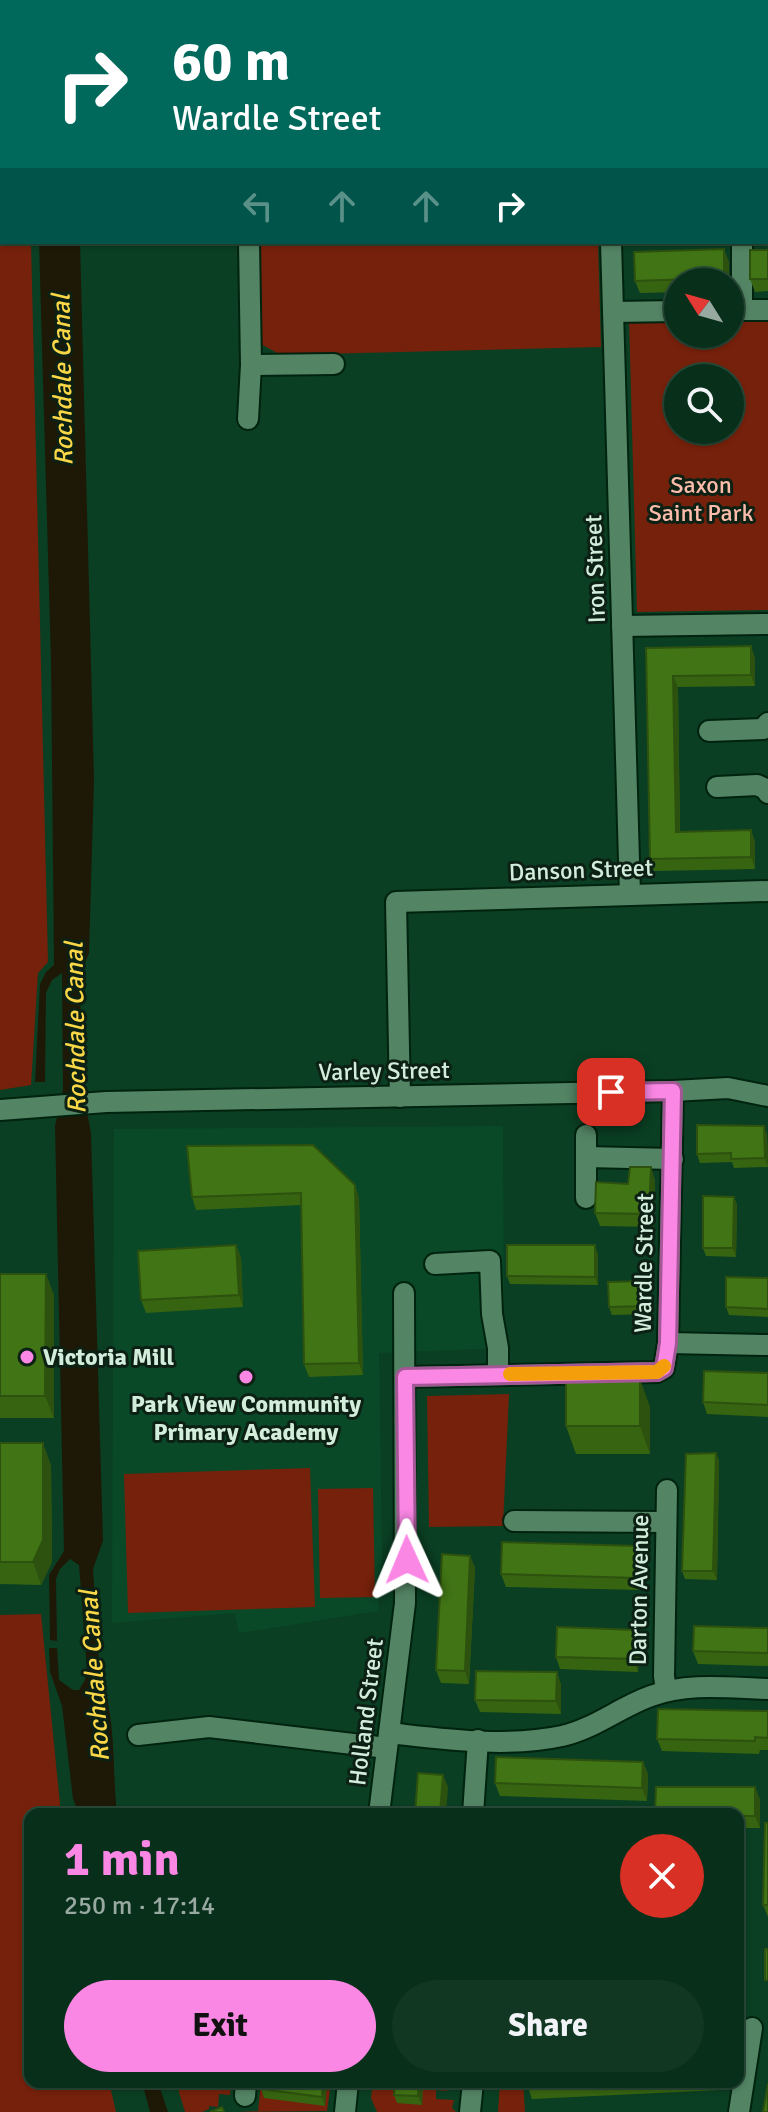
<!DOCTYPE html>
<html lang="en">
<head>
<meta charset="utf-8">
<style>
  :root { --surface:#082f1a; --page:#113723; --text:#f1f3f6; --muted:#98a9a2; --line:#294a39; --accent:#fb87e5 }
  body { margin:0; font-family:Signika,sans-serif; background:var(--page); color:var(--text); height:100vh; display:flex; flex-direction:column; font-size:30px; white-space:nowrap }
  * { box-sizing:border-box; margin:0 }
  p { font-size:26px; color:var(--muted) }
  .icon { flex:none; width:44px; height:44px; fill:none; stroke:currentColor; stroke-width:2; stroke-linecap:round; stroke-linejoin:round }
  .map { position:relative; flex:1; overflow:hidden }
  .side { position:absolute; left:24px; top:1808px; width:720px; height:280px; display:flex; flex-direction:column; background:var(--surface); border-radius:16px; box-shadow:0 2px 6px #0004,0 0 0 2px var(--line) }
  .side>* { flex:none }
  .guide { position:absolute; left:0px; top:0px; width:768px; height:244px; box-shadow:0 2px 6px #0004,0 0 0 2px var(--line); background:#00695c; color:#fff; overflow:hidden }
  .needle { width:52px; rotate:307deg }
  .fabs { position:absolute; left:664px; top:268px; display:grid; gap:16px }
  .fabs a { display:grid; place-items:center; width:80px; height:80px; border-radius:50%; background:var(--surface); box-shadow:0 2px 6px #0004,0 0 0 2px var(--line); font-size:40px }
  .pin { position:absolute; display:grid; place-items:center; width:68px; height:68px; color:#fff; margin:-34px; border-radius:16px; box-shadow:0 4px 12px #0006 }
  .me { position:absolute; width:88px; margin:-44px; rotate:359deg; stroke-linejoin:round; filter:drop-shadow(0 0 6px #0008) }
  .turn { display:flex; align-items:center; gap:28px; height:168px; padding:0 40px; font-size:36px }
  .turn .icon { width:104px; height:104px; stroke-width:2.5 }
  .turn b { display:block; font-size:56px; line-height:68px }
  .lanes { display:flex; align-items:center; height:76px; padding:0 40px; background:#0003; justify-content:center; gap:40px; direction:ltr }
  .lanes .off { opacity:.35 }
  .round { display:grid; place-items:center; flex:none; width:84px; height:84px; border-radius:42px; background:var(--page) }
  .overview { display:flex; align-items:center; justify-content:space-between; height:136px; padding:0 40px }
  h1 { font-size:48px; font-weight:700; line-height:60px; color:var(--accent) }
  .button { display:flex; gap:16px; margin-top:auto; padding:16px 40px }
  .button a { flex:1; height:92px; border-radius:48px; background:var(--accent); color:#111; font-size:32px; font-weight:700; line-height:92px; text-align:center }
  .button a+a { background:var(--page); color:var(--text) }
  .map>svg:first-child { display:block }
</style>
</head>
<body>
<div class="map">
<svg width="768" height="2112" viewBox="0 0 768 2112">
  <rect width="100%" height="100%" fill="#0a3f23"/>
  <path fill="#094928" d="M503,1126l1,222 -125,5 3,205 -4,53 -139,22 -4,-20 -123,10 2,-494z"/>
  <g fill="#76210b" fill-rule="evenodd">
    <path d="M264,0h327v2h-328z"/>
    <path d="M0,12h2v230h29l17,720 -10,11 -7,112 -31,5z"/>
    <path d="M258,242h340l3,105 -320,8 -20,-11z"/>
    <path d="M730,317h38v293l-131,2 -8,-293 49,-1v16h52zM678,378h52v52h-52z"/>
    <path d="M509,1394l-6,132 -74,1 -2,-131z"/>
    <path d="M310,1468l5,139 -187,6 -4,-139z"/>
    <path d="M373,1488l2,109 -55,1 -2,-109z"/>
    <path d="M41,1614l20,200h-31v268h79l7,30h-116v-497z"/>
    <path d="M176,2082h55l-1,13 -11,-1 -1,13 -9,-1v3l-7,3h-17z"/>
    <path d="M261,2082l63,23 3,-21 -11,-2h15l-4,29 -88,1 19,-1z"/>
    <path d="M373,2082l74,2v7l-11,-1v9l18,1 -2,8 4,4h-79l-6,-14z"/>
    <path d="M500,2082h23l2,30h-27z"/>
  </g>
  <g fill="#1e1906">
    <path d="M39,242h41l14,537 -5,174 -9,23 2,107 9,51 12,407 -10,28 7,108c17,42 12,92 17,137h-38l-6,-15 -11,-93 -12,-34 -1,-24h8l2,32 14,10h6l6,-10 2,-11 -8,-104 -9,-6 -10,10 -4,10 1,62 -7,-1 -1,-65 15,-24 -9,-425 8,-37 -1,-116 -10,7 -6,13 -1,89h-10l5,-98 6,-12 8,-7 -3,-305z"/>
    <path d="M142,2082h16l10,30h-18z"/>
  </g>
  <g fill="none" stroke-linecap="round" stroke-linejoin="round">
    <g stroke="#00230f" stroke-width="24">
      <g id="minor">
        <path d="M605,0v2"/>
        <path d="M250,2l1,-2"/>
        <path d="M766,88h2"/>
        <path d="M766,234h2"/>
        <path d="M611,242l19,653"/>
        <path d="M742,242v68"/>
        <path d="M730,310h38"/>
        <path d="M613,312l65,-1"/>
        <path d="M251,365l83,-1"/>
        <path d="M248,419l3,-54 -2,-123"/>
        <path d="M622,626l146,-2"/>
        <path d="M709,731l54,-2 5,-6"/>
        <path d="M717,787l40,-2 9,4 2,4"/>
        <path d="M400,1097l-4,-195 372,-11"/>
        <path d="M0,1110l106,-8 567,-11 55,-3 40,8"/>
        <path d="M586,1157l87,2"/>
        <path d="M586,1198v-63"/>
        <path d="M435,1264l55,-3 2,53 6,34v26"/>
        <path d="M668,1343l100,2"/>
        <path d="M405,1377l252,-5 7,-4 4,-25 5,-252"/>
        <path d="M514,1521l152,1"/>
        <path d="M666,1691l-2,-15 3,-186"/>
        <path d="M389,1733c55,6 117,15 173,3 32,-7 58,-29 89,-40 37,-14 79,-8 117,-7"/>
        <path d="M138,1735l71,-8 178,21"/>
        <path d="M379,1814l26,-211 -1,-310"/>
        <path d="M473,1814l5,-74"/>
        <path d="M245,2096l1,-14"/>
        <path d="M345,2112l3,-30"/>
        <path d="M470,2112l3,-30"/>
        <path d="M739,2112l13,-84"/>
      </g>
    </g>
    <use href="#minor" stroke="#538464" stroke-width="20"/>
  </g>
  <g fill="#376411">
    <path d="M0,0h21v2h-19v4h-2z"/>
    <path d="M768,0v62h-2v-60z"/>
    <rect x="766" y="101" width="2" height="38"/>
    <rect x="766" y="168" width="2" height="38"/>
    <path d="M768,250v41l-13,1 -5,-13z"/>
    <path d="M729,262v20h-51v10l-38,1 -5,-12z"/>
    <path d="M646,648l109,10v28l-77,1 2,145 71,-2 4,12v27l-101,2 -4,-12z"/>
    <path d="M767,1134l1,33 -34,1 -2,-6 -32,1 -3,-9z"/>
    <path d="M655,1180l-1,47 -54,-1 -5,-13 33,-29z"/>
    <path d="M355,1185l4,13 4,177 -54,2 -5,-13 -3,-159 -105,5 -4,-13z"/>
    <path d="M734,1197l3,8 -1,52 -30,-1 -3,-8z"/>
    <path d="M236,1245l5,13 2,49 -97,6 -5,-13z"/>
    <path d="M598,1254v31l-88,-1 -3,-8z"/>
    <path d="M0,1274h46l8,22v122h-54z"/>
    <path d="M768,1278v39l-39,-2 -3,-8z"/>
    <path d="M650,1289v25l-38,1 -3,-8z"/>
    <path d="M768,1373v44l-61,-3 -4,-12z"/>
    <path d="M650,1407v47h-74l-10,-28z"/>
    <path d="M0,1443l51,22 1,97 -11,23 -41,-1z"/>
    <path d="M716,1453l3,8 -2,119 -32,-1 -3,-8z"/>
    <path d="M470,1556l5,12 -6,116 -28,-1 -5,-13z"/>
    <path d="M641,1558v32l-135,-3 -5,-13z"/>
    <path d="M768,1628v38l-70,-2 -5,-13z"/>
    <path d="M635,1630l5,12 -2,30 -78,-3 -4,-12z"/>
    <path d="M557,1672l4,13v29l-81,-2 -5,-12z"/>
    <path d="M768,1711v39h-8l-1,4 -97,-3 -5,-12z"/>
    <path d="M643,1762l5,12 -1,27 -147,-5 -5,-13z"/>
    <path d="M755,1787l5,13v28h-22v-14z"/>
    <path d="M768,1823v94l-5,-12z"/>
    <path d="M262,2082h65l-2,24 -61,-8 -3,-9z"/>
    <path d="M423,2082l-1,23 -25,-2 -3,-8z"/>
    <path d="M527,2082h193v8l-188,9 -4,-12z"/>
  </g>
  <g fill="#2d510e">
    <path d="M724,249l5,13v20h-3l-2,-4z"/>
    <path d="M751,646l4,12v28l-4,-11z"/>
    <path d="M673,676l5,11 2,157 -4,-12z"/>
    <path d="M751,830l4,12v27l-4,-12z"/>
    <path d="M764,1126l3,8 1,32 -3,-8z"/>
    <path d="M651,1167l4,13 -1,47 -5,-13z"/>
    <path d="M355,1185l4,13 4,177 -4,-12z"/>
    <path d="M734,1197l3,8 -1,52 -3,-9z"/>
    <path d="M236,1245l5,13 2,49 -4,-12z"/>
    <path d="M595,1245l3,9v31l-3,-8z"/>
    <path d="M46,1274l8,22v122l-9,-22z"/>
    <path d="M646,1281l4,8v25l-3,-8z"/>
    <path d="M640,1379l10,28v47l-10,-28z"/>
    <path d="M43,1443l8,22 1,97 -11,23 -8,-23z"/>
    <path d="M716,1453l3,8 -2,119 -4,-9z"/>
    <path d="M637,1546l4,12v32l-5,-12z"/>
    <path d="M470,1556l5,12 -6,116 -4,-13z"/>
    <path d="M635,1630l5,12 -2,30 -4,-13z"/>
    <path d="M557,1672l4,13v29l-5,-13z"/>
    <path d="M643,1762l5,12 -1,27 -5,-13z"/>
    <path d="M443,1775l5,12 -2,27h-6z"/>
    <path d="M755,1787l5,13v28l-5,-12z"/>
    <path d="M323,2082l4,1 -2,23 -3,-9z"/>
    <path d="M419,2082h4l-1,23 -4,-9z"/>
  </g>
  <g fill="#407414" stroke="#2d510e" stroke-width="2">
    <path d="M625,0h143v50h-2v-48h-141z"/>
    <rect x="766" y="101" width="2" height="26"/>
    <rect x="766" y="168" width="2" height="25"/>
    <path d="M724,249v29l-89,3 -1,-29z"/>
    <rect x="750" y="250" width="18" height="29"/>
    <path d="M751,646v29l-78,1 3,156 75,-2v27l-101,2 -4,-211z"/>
    <path d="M697,1125l67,1 1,32 -34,1v-6l-34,1z"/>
    <path d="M313,1145l42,40 4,178 -55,1 -3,-171 -109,4 -5,-51z"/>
    <path d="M630,1167h21l-2,47 -54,-1 1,-31 32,2z"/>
    <path d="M703,1196l31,1 -1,51h-30z"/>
    <path d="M236,1245l3,50 -98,5 -3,-49z"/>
    <path d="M507,1245h88v32l-88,-1z"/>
    <path d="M0,1274h46l-1,122h-45z"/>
    <path d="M726,1277l42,1v31l-42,-2z"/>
    <path d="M646,1281l1,25 -38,1 -1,-25z"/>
    <path d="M704,1371l64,2v32l-65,-3z"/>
    <path d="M566,1378l74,1v47h-74z"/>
    <path d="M0,1443h43v97l-10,22h-33z"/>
    <path d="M716,1453l-3,118h-31l4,-117z"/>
    <path d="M502,1542l135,4 -1,32 -135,-4z"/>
    <path d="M442,1554l28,2 -5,115 -29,-1z"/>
    <path d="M694,1626l74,2v25l-75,-2z"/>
    <path d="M557,1627l78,3 -1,29 -78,-2z"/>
    <path d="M476,1671l81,1 -1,29 -81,-1z"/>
    <path d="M658,1709l110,2v27l-13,-1v4l-98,-2z"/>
    <path d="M496,1757l147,5 -1,26 -147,-5z"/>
    <path d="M418,1773l25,2 -3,39h-25z"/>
    <path d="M656,1787h99v29h-17v-2h-83z"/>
    <path d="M765,1823h3v82h-5z"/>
    <rect x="765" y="1949" width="3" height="31"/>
    <path d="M262,2082h61l-1,15 -61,-8z"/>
    <path d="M395,2082h24l-1,14 -24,-1z"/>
    <path d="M527,2082h94l-93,5z"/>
    <path d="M768,2084v28h-5z"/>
    <path d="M222,2107l2,5h-14z"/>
  </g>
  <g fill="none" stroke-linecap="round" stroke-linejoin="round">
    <g stroke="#a35895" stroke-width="20">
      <path id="route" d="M407,1560l-2,-183 252,-5 7,-4 4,-25 5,-252 -62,1"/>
    </g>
    <use href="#route" stroke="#fb87e5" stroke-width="14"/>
    <path stroke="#f59e0b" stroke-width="14" d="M510,1374l147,-2 7,-6"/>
  </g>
  <g fill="#fb87e5" stroke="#0c2114" stroke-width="3">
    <circle cx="27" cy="1357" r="8"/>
    <circle cx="246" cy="1377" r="8"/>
  </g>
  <g text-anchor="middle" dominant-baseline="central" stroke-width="6" stroke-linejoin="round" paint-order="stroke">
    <g font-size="24" fill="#fdbcab" stroke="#0c2114">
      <text x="701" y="485">Saxon<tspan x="701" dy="28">Saint Park</tspan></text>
    </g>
    <g font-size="24" fill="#d3eddb" stroke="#0c2114">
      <text transform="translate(595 569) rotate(-92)">Iron Street</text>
      <text transform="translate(581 870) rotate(-2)">Danson Street</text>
      <text transform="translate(384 1071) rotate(-1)">Varley Street</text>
      <text transform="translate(644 1263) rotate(-89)">Wardle Street</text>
      <text transform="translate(639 1590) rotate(-89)">Darton Avenue</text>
      <text transform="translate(366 1712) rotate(-83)">Holland Street</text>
    </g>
    <g font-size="24" font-weight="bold" fill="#d3eddb" stroke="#0c2114" text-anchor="start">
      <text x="43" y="1357">Victoria Mill</text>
      <text x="246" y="1404" text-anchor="middle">Park View Community<tspan x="246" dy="28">Primary Academy</tspan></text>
    </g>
    <g font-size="26" font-style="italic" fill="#fad746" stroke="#0c2114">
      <text transform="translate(63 380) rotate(-91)">Rochdale Canal</text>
      <text transform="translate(76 1028) rotate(-91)">Rochdale Canal</text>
      <text transform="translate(95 1676) rotate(-94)">Rochdale Canal</text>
    </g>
  </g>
</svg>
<div class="fabs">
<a><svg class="needle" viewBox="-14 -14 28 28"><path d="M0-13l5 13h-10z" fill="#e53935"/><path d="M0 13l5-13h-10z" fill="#98a9a2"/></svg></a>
<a><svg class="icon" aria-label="search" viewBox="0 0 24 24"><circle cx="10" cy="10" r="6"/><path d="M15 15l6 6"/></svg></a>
</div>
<div class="pin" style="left:611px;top:1092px;background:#d93025"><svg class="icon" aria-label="arrive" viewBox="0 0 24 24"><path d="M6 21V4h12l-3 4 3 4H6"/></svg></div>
<svg class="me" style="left:407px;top:1560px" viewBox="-20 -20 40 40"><path d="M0-17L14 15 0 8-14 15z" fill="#fb87e5" stroke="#fff" stroke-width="4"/></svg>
<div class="guide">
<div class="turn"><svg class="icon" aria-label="right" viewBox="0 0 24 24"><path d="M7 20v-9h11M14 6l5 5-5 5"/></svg><div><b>60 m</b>Wardle Street</div></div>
<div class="lanes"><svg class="icon off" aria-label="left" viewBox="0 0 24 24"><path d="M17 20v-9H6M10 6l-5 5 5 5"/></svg><svg class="icon off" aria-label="ahead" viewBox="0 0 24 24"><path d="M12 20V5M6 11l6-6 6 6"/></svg><svg class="icon off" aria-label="ahead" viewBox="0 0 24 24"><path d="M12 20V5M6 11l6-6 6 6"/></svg><svg class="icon" aria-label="right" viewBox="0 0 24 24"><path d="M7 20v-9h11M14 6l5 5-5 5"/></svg></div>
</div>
<section class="side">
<div class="overview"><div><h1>1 min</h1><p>250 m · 17:14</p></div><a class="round" style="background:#d93025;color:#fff"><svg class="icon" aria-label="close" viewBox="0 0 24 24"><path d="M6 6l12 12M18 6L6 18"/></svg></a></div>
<div class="button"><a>Exit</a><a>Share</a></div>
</section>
</div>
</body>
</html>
